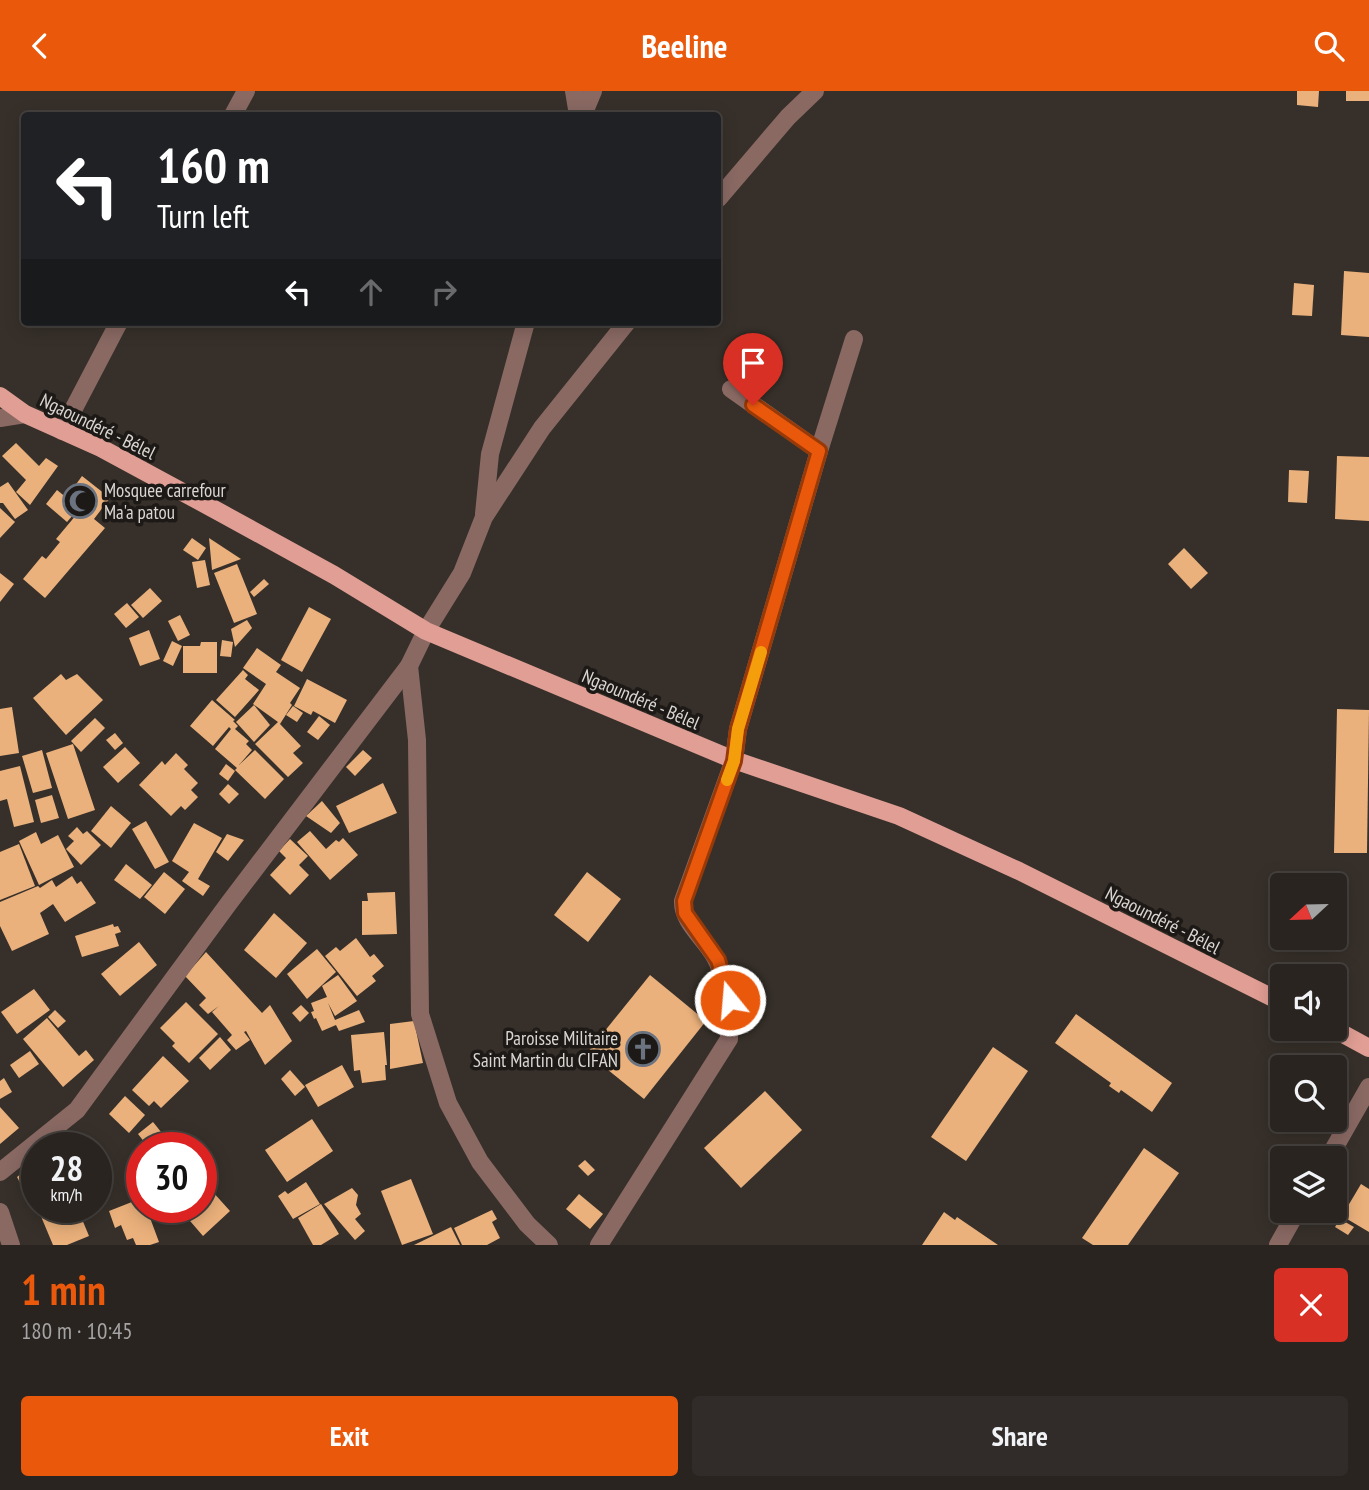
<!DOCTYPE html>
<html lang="en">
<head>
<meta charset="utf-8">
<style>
  :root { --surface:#292420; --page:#312c29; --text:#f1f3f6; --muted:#a5a4a5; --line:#45413e; --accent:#ea580c }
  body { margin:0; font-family:"PT Sans Narrow",sans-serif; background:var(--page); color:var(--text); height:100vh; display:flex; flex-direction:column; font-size:26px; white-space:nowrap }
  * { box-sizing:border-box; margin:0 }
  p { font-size:23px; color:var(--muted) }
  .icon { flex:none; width:38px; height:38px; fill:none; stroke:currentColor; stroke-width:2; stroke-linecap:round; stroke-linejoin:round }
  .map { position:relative; height:1154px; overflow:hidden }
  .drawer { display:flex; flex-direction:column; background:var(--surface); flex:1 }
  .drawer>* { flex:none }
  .banner { position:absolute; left:21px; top:21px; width:700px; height:214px; border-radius:7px; box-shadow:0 4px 18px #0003,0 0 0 2px var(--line); background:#202124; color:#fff; overflow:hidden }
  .needle { width:46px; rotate:248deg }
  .tools { position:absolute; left:1270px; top:782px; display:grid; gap:14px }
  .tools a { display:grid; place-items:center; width:77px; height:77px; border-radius:7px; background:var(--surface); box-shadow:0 4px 18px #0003,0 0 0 2px var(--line); font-size:35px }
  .speed { position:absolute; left:21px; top:1041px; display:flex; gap:14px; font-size:35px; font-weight:700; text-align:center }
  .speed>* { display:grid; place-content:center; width:91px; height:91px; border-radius:50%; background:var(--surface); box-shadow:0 4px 18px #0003,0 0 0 2px var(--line); line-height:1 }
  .speed small { font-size:18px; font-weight:400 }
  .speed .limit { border:10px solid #d22; background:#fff; color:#111 }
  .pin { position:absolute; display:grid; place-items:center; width:60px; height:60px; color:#fff; margin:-72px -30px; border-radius:50% 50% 50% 0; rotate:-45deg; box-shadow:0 0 7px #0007 }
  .pin .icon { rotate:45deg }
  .me { position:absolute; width:77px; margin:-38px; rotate:343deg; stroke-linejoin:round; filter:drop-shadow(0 0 5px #0008) }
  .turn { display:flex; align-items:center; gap:24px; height:147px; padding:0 21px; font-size:32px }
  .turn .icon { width:91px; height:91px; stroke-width:2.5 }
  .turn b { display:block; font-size:49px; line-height:60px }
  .lanes { display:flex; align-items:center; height:66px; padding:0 21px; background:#0003; justify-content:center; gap:35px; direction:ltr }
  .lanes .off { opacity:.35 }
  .round { display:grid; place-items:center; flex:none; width:74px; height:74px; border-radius:7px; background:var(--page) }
  .overview { display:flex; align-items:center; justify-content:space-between; height:119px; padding:0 21px }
  h1 { font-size:42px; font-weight:700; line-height:52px; color:var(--accent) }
  .action { display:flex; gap:14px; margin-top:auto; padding:14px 21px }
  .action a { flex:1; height:80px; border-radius:7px; background:var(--accent); color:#fff; font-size:28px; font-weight:700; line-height:80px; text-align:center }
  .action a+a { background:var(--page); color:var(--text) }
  header { display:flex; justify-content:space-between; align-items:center; height:91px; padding:0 21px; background:var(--accent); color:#fff; font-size:32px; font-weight:700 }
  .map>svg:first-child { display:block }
</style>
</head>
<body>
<header><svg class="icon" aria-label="back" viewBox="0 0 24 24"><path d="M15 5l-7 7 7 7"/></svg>Beeline<svg class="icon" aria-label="search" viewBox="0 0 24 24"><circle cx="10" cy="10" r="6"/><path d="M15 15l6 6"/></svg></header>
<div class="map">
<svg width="1369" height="1154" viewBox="0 0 1369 1154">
  <rect width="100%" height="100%" fill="#37302a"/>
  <g fill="#ebb17c">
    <path d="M1297,0h22l-1,16 -21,-2z"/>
    <rect x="1346" y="0" width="23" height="10"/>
    <path d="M1344,180l25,2v64l-28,-2z"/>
    <path d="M1294,192l20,2 -2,31 -20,-1z"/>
    <path d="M16,352l23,23 7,-8 12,8 -28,39 -14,-13 10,-12 -24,-24z"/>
    <path d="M1337,365l32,1v64l-34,-2z"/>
    <path d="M1289,379l20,1 -2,32 -19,-1z"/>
    <path d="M82,385l28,22 -16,21 11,9 -60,70 -22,-19 19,-23 4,3 14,-17 -4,-3 26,-31 -15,-11z"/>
    <path d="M8,391l20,28 -13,9 -12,-16h-3v-16z"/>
    <path d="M57,399l22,18 -12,14 -21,-18z"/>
    <path d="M0,417l15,14 -15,16z"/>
    <path d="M192,447l14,10 -8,12 -15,-10z"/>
    <path d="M209,447l32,21 -29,11z"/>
    <path d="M1184,457l24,25 -17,16 -23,-25z"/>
    <path d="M205,469l5,25 -13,3 -5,-26z"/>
    <path d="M237,473l20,50 -23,9 -20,-50z"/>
    <path d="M0,482l14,11 -14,18z"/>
    <path d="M264,488l5,5 -15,13 -4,-5z"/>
    <path d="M150,497l12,13 -19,17 -12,-13z"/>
    <path d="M127,512l12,14 -13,11 -12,-14z"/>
    <path d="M309,516l22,12 -29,53 -21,-12z"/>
    <path d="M180,524l10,20 -12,6 -10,-20z"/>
    <path d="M247,529l5,8 -17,19 -4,-18z"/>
    <path d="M149,539l11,29 -20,7 -11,-28z"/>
    <path d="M222,549l11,2 -2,15 -11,-1z"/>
    <path d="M172,550l10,5 -9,20 -10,-5z"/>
    <path d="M201,551h16v31h-34v-27h17z"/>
    <path d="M257,557l24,17 -5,7 24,16 -10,15 2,2 -12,19 21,22 -8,7 10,10 -15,14 -33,-33 23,-22 -25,-18 13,-20 -23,-16z"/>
    <path d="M243,579l5,5 -3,4 14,11 -24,27 -19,-17z"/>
    <path d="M61,583l5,6 11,-6 26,26 -37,35 -33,-37z"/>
    <path d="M307,588l40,21 -12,23 -22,-12 -2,4 -17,-9z"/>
    <path d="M212,609l23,20 -2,1 5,5 -3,3 14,12 -3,3 6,6 -13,15 16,-15 29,29 -19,20 -30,-29 2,-2 -22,-19 16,-20 -2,-2 -16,19 -23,-20z"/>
    <path d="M254,614l16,20 -16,17 -18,-20z"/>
    <path d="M293,615l10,7 -6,9 -11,-7z"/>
    <path d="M12,616l7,46 -19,3v-47z"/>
    <path d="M1337,618l32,1 -2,143h-33z"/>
    <path d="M319,625l11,9 -12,15 -11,-8z"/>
    <path d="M95,627l10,10 -24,24 -10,-11z"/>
    <path d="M115,642l8,10 -8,7 -9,-10z"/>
    <path d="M73,653l22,66 -27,9 -22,-66z"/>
    <path d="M125,656l15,16 -22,20 -15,-16z"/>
    <path d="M42,659l10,38 -19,5 -11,-37z"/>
    <path d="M363,659l9,8 -17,18 -9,-9z"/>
    <path d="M176,662l12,12 -4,4 14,14 -7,7 7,7 -13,13 -4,-4 -10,10 -32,-31 23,-24 3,4z"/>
    <path d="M226,673l9,7 -7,10 -9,-7z"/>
    <path d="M20,675l14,56 -20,5 -7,-28 -7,2v-30z"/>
    <path d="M383,692l14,30 -48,20 -13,-27z"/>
    <path d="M228,693l11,10 -10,10 -10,-10z"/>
    <path d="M52,704l7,23 -18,5 -6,-23z"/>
    <path d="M322,710l18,22 -9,10 -25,-17z"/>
    <path d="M111,715l20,17 -20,25 -20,-17z"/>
    <path d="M146,730l23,41 -14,7 -23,-40z"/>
    <path d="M194,732l28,15 -24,41 12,7 -7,10 -21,-15 7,-9 -17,-11z"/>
    <path d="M77,736l6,7 4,-3 14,14 -20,20 -15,-16 8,-8 -6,-5z"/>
    <path d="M310,740l16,18 10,-9 3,2 4,-4 15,17 -28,25 -33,-38z"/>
    <path d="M36,741l5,12 17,-9 16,32 -35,18 -20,-44z"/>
    <path d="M227,743l17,6 -16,21 -12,-9z"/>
    <path d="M290,748l18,17 -9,9 10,10 -19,20 -20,-20 16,-17 -7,-7z"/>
    <path d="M19,753l16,42 -35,14v-48z"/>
    <path d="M126,773l26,21 -12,14 -26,-19z"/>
    <path d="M164,781l21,17 -20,25 -21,-17z"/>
    <path d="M587,781l34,27 -33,43 -34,-27z"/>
    <path d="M72,785l5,8 4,-3 15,22 -31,19 -12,-18 -13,9 9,21 -37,17 -12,-25v-24l38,-16 2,2 12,-8 4,7z"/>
    <path d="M395,801l2,42 -35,1v-34h6l-1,-8z"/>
    <path d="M274,822l33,30 -31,35 -32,-28z"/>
    <path d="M113,833l1,3 4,-1 3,6 -6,2 4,12 -37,11 -7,-21z"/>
    <path d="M356,847l14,19 4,-3 10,12 -12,10 4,5 -19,15 -32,-40 11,-9 4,4z"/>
    <path d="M139,851l18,23 -37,31 -19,-22z"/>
    <path d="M317,858l19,23 -29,27 -20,-25z"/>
    <path d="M206,861l56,61 8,-8 22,36 -27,24 -19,-34 -2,1 6,8 -14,10 -9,-10 5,-5 -20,-23 7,-6 -11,8 -9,-9 7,-7 -21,-22z"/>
    <path d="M338,884l19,26 -22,15 -7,-13 7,17 24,-10 6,12 -26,9 -3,-6 -14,6 -6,-13 -2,1 -3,-7 3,-1 -3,-8 16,-6 -5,-11z"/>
    <path d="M650,884l56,46 -62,78 -57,-46z"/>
    <path d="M34,898l16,21 -33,24 -16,-22z"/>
    <path d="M186,911l32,32 -29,29 -17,-17 3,-3 -15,-15z"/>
    <path d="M301,914l8,8 -9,9 -8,-9z"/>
    <path d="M55,919l11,11 -8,7 -10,-11z"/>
    <path d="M1076,923l96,69 -20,29 -31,-22 -2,3 -10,-7 2,-3 -56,-40z"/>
    <path d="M47,927l32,38 7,-6 8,10 -31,27 -40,-48z"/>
    <path d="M414,930l9,42 -33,6v-45z"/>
    <path d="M384,941l3,33h-2l1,15 -24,3 -2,-13 -6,1 -3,-36z"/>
    <path d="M220,946l11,13 -21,20 -11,-12z"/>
    <path d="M993,956l35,24 -62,90 -35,-24z"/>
    <path d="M30,960l9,13 -20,14 -9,-13z"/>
    <path d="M163,965l26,25 -28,27 -7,-7 -5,5 -17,-16z"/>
    <path d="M342,974l12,22 -36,20 -13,-22z"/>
    <path d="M290,979l15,17 -10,9 -14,-17z"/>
    <path d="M4,987l8,14 -12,7v-18z"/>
    <path d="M765,1000l37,39 -61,58 -37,-40z"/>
    <path d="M125,1005l20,19 -16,18 -20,-19z"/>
    <path d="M0,1016l19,21 -19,16z"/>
    <path d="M312,1028l21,32 -46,31 -22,-32z"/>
    <path d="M153,1031l21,26h-25l-11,-14z"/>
    <path d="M1144,1057l35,25 -51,72h-35l-11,-7z"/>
    <path d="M585,1069l10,10 -7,6 -10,-10z"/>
    <path d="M37,1070v46l7,1 -9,3 -18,-34z"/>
    <path d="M411,1088l22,55 -31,11 -21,-54z"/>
    <path d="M203,1090l27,30 -27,25 -25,-29h23v-24z"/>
    <path d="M306,1091l14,22 -27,15 -15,-23 7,-5 3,3z"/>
    <path d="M1361,1093l8,5v43l-27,-16z"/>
    <path d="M352,1097l6,7 -2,10 5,9 -6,5 10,12 -10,9 -31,-36z"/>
    <path d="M579,1103l24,20 -13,15 -24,-20z"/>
    <path d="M142,1107v9h4l13,35 -9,3h-14l-3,-7 -6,2 -6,-15 -6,3 -6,-17z"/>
    <path d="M321,1113l18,30 -18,11h-8l-15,-27z"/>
    <path d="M56,1116h21l12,29 -22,9h-14l-13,-31z"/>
    <path d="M492,1119l5,9 -5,3 8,16 -13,7h-25l-8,-17z"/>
    <path d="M944,1121l11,8 2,-3 41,28h-76z"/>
    <path d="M1340,1128l14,8 -6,8 -13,-8z"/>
    <path d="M451,1136l9,18h-46z"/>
  </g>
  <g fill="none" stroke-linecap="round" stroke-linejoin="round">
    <g stroke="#8a6963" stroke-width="18">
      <path d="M574,0l4,24"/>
      <path d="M233,24l13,-24"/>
      <path d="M583,24l10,-24"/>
      <path d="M718,108l70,-82 27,-26"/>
      <path d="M731,298l88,62"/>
      <path d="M0,327l25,-4"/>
      <path d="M62,340l57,-109"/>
      <path d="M484,423l6,-60 36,-132"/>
      <path d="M409,575l8,74 3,274 28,89 32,59 47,62 22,21"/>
      <path d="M1328,1068l41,-72"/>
      <path d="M0,1081l77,-62 152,-207 180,-237 17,-35 36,-58 22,-56 58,-89 85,-106"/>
      <path d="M0,1121l11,33"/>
      <path d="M599,1154l130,-206c0,-29 0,-49 -11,-76 -8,-21 -36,-39 -35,-62l51,-141 4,-31 81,-278 35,-112"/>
      <path d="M1278,1154l19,-34"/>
    </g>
    <g stroke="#e19e94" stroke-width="18">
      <path d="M0,305l25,18 76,34 122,66 111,61 92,56 308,129 165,56 120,55 264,132"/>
      <path d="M1334,938l35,19"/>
    </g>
  </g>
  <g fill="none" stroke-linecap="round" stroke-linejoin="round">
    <g stroke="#983908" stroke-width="18">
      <path id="route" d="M730,909l-12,-40 -33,-47 -1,-12 50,-140 4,-32 81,-278 -66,-46"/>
    </g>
    <use href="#route" stroke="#ea580c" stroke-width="12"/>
    <path stroke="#f59e0b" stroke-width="12" d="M727,689l7,-19 4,-32 23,-77"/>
  </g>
  <defs>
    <g id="mosque-ring" transform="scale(1.75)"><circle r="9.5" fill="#1c1916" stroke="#6b7280" stroke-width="1.5"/><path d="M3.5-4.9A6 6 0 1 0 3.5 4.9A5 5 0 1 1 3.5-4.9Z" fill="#6b7280"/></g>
    <g id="church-ring" transform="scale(1.75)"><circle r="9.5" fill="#1c1916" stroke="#6b7280" stroke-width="1.5"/><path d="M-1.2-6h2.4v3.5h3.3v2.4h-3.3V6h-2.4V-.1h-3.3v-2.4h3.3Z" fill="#6b7280"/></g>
  </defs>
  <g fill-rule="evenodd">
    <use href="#mosque-ring" x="80" y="410"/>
    <use href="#church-ring" x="643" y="958"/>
  </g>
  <g text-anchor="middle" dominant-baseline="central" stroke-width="7" stroke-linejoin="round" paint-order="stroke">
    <g font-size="19" fill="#dad6d2" stroke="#1c1916">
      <text transform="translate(98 335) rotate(26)">Ngaoundéré - Bélel</text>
      <text transform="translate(641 608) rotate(23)">Ngaoundéré - Bélel</text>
      <text transform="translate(1163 829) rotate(27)">Ngaoundéré - Bélel</text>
    </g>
    <g font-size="19" fill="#dad6d2" stroke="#1c1916" text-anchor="start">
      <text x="104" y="399">Mosquee carrefour<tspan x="104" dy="22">Ma'a patou</tspan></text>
      <text x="618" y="947" text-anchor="end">Paroisse Militaire<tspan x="618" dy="22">Saint Martin du CIFAN</tspan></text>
    </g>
  </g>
</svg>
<div class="tools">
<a><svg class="needle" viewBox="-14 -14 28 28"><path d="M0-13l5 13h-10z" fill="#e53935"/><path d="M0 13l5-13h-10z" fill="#a5a4a5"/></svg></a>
<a><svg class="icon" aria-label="sound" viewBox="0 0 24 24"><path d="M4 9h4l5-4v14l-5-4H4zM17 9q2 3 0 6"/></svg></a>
<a><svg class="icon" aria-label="search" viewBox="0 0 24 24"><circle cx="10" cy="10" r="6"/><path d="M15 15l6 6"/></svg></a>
<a><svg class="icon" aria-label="layers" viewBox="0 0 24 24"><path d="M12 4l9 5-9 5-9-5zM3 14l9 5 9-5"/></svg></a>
</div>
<div class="speed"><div>28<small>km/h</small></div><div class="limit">30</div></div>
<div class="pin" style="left:753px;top:314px;background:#d93025"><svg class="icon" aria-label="arrive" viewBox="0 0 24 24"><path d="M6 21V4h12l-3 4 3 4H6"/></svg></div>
<svg class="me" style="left:730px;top:909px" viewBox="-20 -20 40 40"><circle r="17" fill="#ea580c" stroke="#fff" stroke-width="3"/><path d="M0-11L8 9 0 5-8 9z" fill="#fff"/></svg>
<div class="banner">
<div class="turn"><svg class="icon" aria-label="left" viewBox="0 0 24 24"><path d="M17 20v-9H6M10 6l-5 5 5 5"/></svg><div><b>160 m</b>Turn left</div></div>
<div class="lanes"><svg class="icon" aria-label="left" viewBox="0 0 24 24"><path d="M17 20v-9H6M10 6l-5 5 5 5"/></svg><svg class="icon off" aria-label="ahead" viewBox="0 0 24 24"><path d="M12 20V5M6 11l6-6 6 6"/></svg><svg class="icon off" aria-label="right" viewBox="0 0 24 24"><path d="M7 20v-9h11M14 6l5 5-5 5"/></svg></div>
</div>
</div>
<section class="drawer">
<div class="overview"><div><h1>1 min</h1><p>180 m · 10:45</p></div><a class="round" style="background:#d93025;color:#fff"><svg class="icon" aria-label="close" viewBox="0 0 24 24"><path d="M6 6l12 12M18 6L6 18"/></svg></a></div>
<div class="action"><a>Exit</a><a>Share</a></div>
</section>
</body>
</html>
